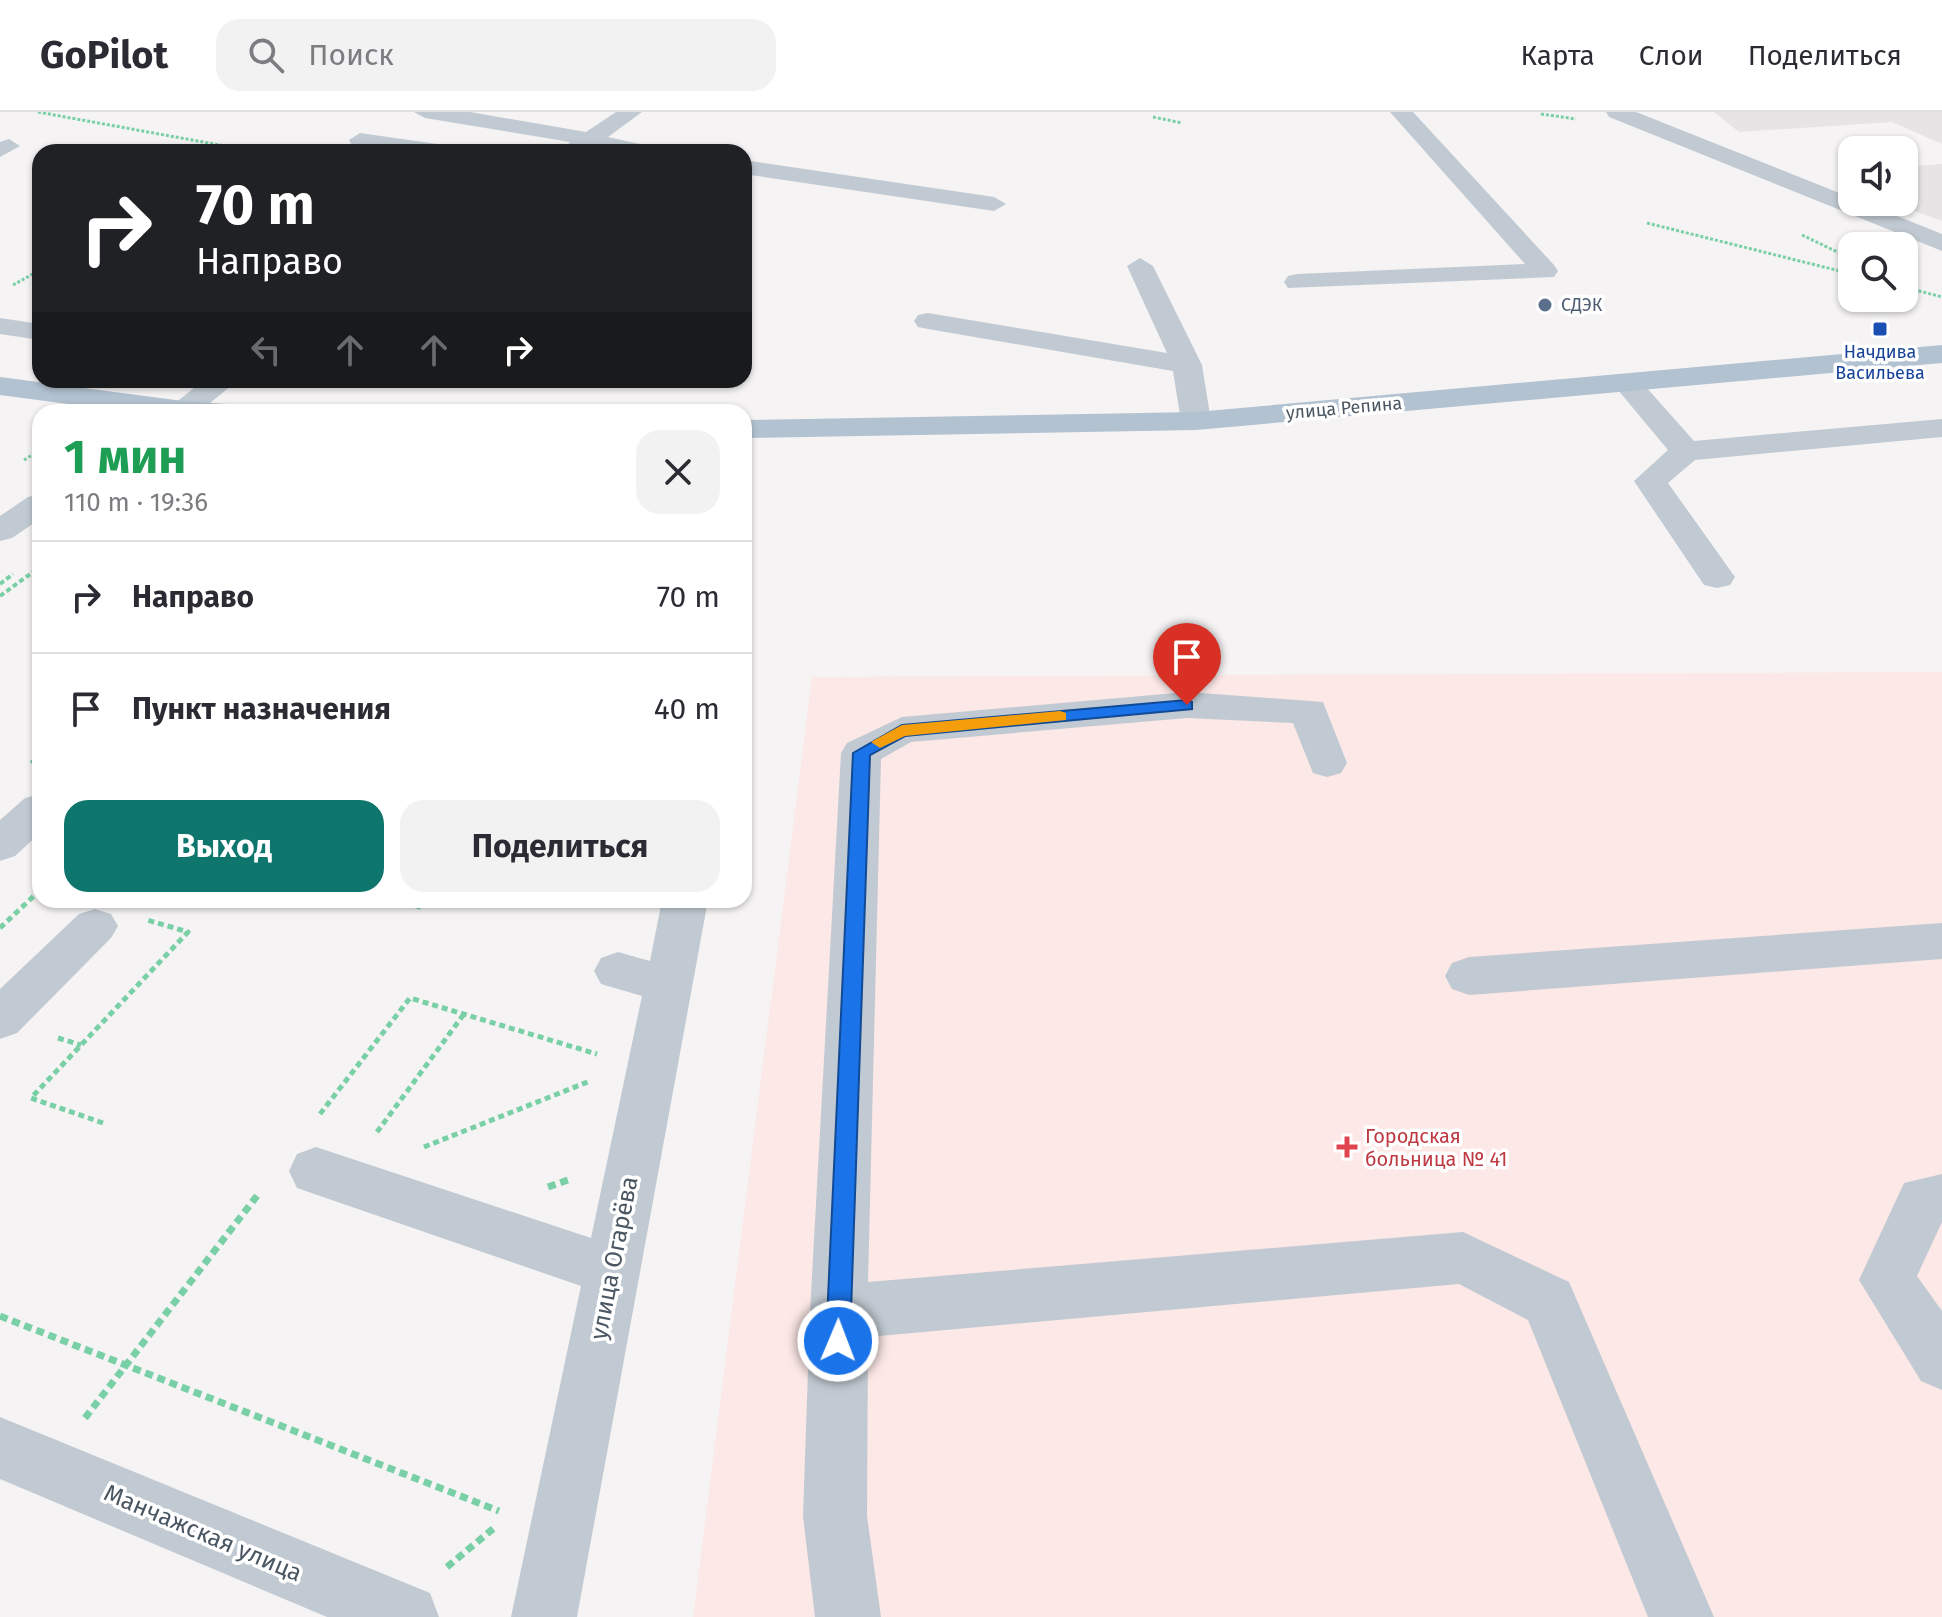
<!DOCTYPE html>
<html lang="ru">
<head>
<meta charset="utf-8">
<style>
  :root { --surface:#fff; --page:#f2f2f3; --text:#2b2b33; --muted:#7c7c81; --line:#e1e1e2; --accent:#0f766e }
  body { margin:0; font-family:"Fira Sans",sans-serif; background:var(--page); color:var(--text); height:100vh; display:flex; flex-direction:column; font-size:30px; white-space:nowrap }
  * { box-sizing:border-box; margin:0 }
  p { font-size:26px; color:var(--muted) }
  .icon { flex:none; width:44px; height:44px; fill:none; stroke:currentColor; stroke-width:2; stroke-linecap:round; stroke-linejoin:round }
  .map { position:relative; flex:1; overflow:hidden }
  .sheet { position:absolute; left:32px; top:292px; width:720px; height:504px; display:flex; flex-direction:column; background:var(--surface); border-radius:24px; box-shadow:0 2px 6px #0004 }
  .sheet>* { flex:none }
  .hud { position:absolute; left:32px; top:32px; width:720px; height:244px; border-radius:24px; box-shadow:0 2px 6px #0004; background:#202124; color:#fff; overflow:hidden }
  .buttons { position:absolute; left:1838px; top:24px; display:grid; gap:16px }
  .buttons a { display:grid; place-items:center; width:80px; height:80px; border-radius:16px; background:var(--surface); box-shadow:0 2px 6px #0004; font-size:40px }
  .pin { position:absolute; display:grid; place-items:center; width:68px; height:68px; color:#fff; margin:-82px -34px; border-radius:50% 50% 50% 0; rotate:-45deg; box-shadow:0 0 8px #0007 }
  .pin .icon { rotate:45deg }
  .me { position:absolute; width:88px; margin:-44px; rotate:1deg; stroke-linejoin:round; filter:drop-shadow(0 0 6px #0008) }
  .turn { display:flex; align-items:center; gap:28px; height:168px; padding:0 32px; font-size:36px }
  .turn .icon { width:104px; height:104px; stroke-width:2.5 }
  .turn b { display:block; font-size:56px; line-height:68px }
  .lanes { display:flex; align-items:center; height:76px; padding:0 32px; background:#0003; justify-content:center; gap:40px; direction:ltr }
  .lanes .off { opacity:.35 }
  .round { display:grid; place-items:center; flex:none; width:84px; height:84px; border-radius:24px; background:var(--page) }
  .headline { display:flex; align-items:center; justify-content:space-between; height:136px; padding:0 32px }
  h1 { font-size:48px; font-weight:700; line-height:60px; color:#1e9e55 }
  .primary-button { display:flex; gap:16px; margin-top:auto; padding:16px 32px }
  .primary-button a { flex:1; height:92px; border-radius:24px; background:var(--accent); color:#fff; font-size:32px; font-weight:700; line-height:92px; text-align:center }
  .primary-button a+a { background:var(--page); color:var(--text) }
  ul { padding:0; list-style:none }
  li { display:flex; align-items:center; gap:24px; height:112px; padding:0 32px; border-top:2px solid var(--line) }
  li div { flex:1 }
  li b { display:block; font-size:30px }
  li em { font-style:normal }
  header { display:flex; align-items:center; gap:48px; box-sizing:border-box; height:112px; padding:0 40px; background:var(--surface); border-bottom:2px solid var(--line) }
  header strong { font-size:38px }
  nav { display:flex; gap:44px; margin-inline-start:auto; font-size:28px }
  .search { width:560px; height:72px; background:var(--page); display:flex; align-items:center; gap:20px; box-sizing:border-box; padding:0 28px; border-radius:24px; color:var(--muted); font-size:30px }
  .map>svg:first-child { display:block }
</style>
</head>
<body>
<header>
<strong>GoPilot</strong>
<div class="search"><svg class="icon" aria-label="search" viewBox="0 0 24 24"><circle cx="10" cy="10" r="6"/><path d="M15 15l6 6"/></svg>Поиск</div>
<nav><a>Карта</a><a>Слои</a><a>Поделиться</a></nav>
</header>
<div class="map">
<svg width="1942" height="1505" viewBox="0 0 1942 1505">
  <rect width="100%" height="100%" fill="#f5f3f3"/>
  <g fill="#e6e4e5">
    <path d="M1714,0h228v32l-50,-22 -153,10z"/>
    <path d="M1942,52v57l-53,-19h15v-35z"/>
  </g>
  <path fill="#fce8e6" d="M1942,560v945h-1249l119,-940z"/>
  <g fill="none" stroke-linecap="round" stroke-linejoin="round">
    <g stroke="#7ad0a6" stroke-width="3" stroke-dasharray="3 2" stroke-linecap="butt">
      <path d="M38,0l220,40"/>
      <path d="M1541,2l35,5"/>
      <path d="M1153,5l29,6"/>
      <path d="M1647,111l205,51"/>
      <path d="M1802,123l50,24"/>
      <path d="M13,173l27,-15"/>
      <path d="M1904,175l38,10"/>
      <path d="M24,348l16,-10"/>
    </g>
    <g stroke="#7ad0a6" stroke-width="4" stroke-dasharray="5 3" stroke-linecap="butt">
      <path d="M0,472l13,-10"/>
      <path d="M0,484l40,-29"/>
      <path d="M31,651l9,-8"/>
    </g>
    <g stroke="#7ad0a6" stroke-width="5" stroke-dasharray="6 4" stroke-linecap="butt">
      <path d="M396,788l27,8"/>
      <path d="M0,816l40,-38"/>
      <path d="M58,926l23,7"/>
      <path d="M320,1002l90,-116 187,56"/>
      <path d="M103,1011l-72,-25 157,-166 -41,-12"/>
      <path d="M377,1020l87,-118"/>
      <path d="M424,1035l166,-66"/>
    </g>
    <g stroke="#7ad0a6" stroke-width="7" stroke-dasharray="8 5" stroke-linecap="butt">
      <path d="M548,1075l20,-7"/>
      <path d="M0,1204l499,195"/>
      <path d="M85,1306l175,-226"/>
      <path d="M447,1455l47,-39"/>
    </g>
    <g fill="#c1cad2" fill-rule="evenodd">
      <path d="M414,0h56l116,20 30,-20h26l-34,25 45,10 3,5h-41l-22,-5 -8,5h-17l-3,-4 5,-6 -145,-24z"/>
      <path d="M1390,0h23l141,153 4,6 -4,6 -266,11 -4,-6 4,-6 9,-2 228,-10z"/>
      <path d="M1606,0h30l216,86v4h10l80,32v17l-333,-134z"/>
      <path d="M360,21l84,12 11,7h-58l-45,-7 -3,-5z"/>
      <path d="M9,27l11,7 -20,11v-15z"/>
      <path d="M744,48l250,37 12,7 -12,7 -250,-37z"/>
      <path d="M1140,146l13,8 49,99 9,56 -4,7h-22l-4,-7 -8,-50 -245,-42 -10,-2 -4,-6 4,-6 10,-2 239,40 -40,-87z"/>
      <path d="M0,206l40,6v16l-40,-6z"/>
      <path d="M1628,263l10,3 56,63 248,-22v18l-247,23 -27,23 67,94 -5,8 -13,3 -13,-3 -70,-104 34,-31 -55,-66 5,-6z"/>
      <path d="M204,268h34l-39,32h-35z"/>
      <path d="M40,382v25l-28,19 -12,3v-25l28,-19z"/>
      <path d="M1187,580l136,10 24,61 -6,10 -14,4 -14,-4 -20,-50 -106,-5 -276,24 -30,17 -13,523 595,-50 106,50 145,335h-66l-120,-297 -69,-36 -591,53 -1,179 14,101h-66l-12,-101 7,-204 31,-559 6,-10 55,-26z"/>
      <path d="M40,682v39l-25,23 -15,5v-41l25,-22z"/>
      <path d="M662,788h46l-131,717h-66l70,-331 -284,-98 -8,-17 8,-17 19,-7 275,91 51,-242 -41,-12 -7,-13 7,-13 17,-6 32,9z"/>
      <path d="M95,797l16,5 7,12 -7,12 -94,95 -17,6v-50l79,-75z"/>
      <path d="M1942,811v36l-473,36 -17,-6 -7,-13 7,-13 17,-6z"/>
      <path d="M1942,1062v48l-25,54 25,35v79l-21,-9 -62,-101 45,-97z"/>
      <path d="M0,1305l430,176 9,24h-112l-327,-138z"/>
    </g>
    <g fill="#b3c2d1" fill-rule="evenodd">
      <path d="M1942,233v18l-746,67 -452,8v-18l452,-8z"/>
      <path d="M0,265l183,24 72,5 4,6h-130l-129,-17z"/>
    </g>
  </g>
  <path fill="#1a73e8" stroke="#114b97" stroke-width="2" d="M1187,588l5,2v7l-287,27 -35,19 -20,586 -3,8 -9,3 -8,-3 -4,-8 27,-588 49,-28z"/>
  <path fill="#f59e0b" d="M1060,599l6,2v7l-161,16 -25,12 -9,-6 31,-17z"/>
  <circle fill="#5c6f8a" stroke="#fff" stroke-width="3" cx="1545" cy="193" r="8"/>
  <rect fill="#1a4fb4" stroke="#fff" stroke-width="3" x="1872" y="209" width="16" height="16" rx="4"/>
  <path fill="#e0444e" stroke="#fff" stroke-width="3" d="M1343 1023h8v8h8v8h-8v8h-8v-8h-8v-8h8z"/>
  <g text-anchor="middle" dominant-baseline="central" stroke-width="7" stroke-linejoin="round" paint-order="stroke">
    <g font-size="18" fill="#4e5e75" stroke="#fff" text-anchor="start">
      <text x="1561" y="193">СДЭК</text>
    </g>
    <g font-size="18" fill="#164399" stroke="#fff">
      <text x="1880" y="240">Начдива<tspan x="1880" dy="21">Васильева</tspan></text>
    </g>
    <g font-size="18" fill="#4a5661" stroke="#fff">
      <text transform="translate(1344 296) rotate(-5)">улица Репина</text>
    </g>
    <g font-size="20" fill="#be3a42" stroke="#fff" text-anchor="start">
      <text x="1365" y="1024">Городская<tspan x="1365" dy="23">больница № 41</tspan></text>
    </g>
    <g font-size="24" fill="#4a5661" stroke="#fff">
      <text transform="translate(614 1146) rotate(-79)">улица Огарёва</text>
      <text transform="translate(203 1421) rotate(23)">Манчажская улица</text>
    </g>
  </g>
</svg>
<div class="buttons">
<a><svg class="icon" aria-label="sound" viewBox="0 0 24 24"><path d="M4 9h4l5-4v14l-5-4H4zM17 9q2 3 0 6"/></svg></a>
<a><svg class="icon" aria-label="search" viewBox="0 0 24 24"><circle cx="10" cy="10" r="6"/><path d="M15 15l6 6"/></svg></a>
</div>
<div class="pin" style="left:1187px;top:593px;background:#d93025"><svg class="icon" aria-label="arrive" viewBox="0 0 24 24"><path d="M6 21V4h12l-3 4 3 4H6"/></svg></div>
<svg class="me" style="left:838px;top:1229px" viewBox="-20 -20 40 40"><circle r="17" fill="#1a73e8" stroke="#fff" stroke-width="3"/><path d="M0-11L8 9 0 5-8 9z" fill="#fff"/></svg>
<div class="hud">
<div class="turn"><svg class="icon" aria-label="right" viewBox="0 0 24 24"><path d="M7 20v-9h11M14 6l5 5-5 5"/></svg><div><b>70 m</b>Направо</div></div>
<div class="lanes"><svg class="icon off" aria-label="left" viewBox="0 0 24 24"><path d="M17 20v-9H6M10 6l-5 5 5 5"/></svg><svg class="icon off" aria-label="ahead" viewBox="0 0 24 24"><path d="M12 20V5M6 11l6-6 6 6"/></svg><svg class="icon off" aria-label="ahead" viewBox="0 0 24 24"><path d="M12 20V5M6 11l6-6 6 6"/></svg><svg class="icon" aria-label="right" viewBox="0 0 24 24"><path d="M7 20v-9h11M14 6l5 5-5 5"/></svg></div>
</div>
<section class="sheet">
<div class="headline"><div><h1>1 мин</h1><p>110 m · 19:36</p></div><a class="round"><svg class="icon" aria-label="close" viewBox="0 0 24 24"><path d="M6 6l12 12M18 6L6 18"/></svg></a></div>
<ul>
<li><svg class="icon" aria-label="right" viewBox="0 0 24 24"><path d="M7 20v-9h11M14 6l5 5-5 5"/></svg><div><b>Направо</b></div><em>70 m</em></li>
<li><svg class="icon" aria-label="arrive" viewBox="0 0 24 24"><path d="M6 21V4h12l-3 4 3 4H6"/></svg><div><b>Пункт назначения</b></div><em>40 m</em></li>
</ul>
<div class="primary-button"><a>Выход</a><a>Поделиться</a></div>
</section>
</div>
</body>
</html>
